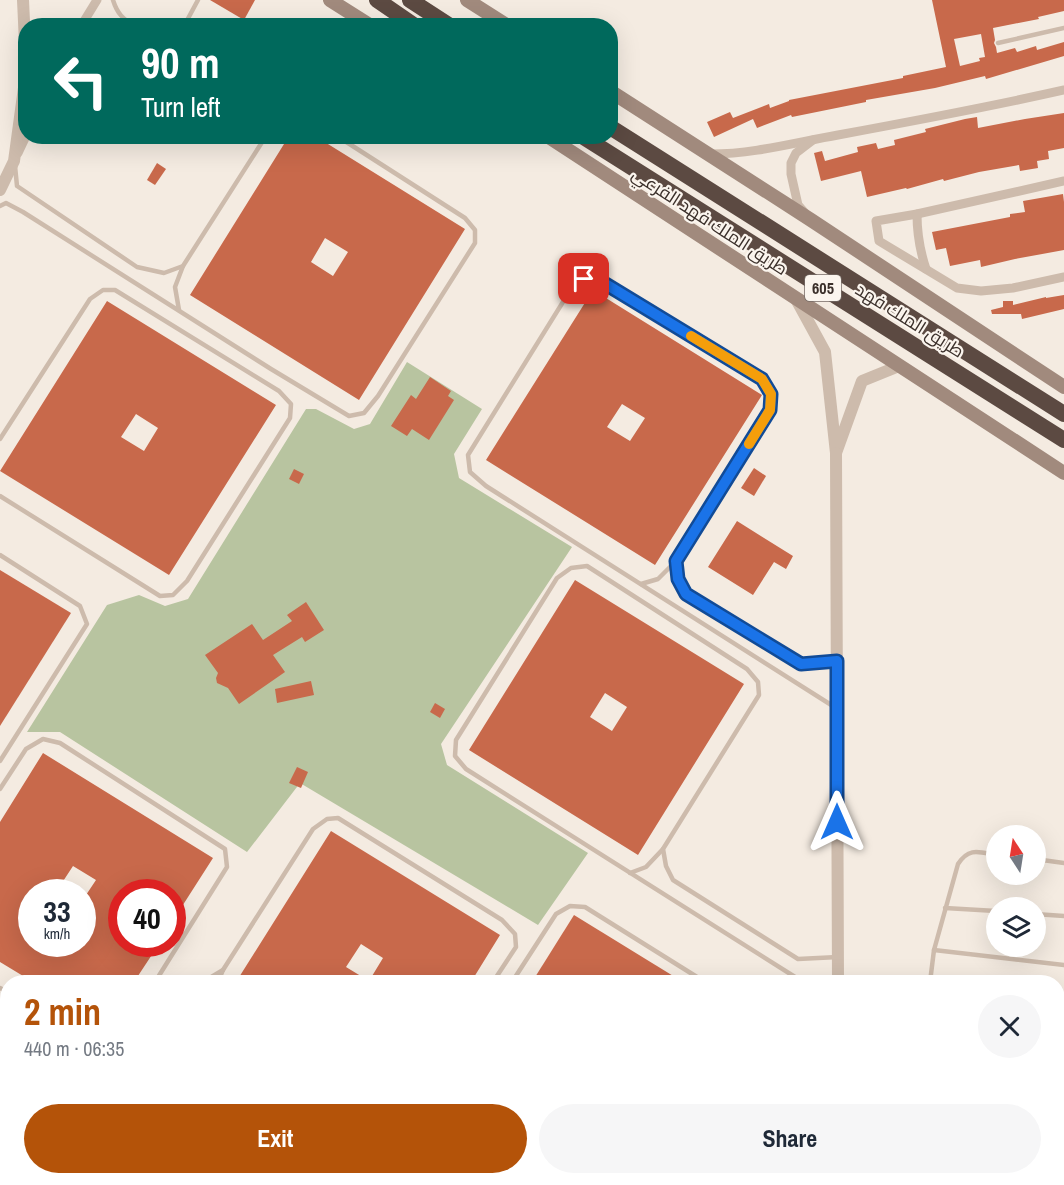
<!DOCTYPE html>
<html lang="en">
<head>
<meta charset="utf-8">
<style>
  :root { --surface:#fff; --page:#f6f6f7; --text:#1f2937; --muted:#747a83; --accent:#b45309 }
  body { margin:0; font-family:"Archivo Narrow",Cairo,sans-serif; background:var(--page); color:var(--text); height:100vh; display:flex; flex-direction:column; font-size:22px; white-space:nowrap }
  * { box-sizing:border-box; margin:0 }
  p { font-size:20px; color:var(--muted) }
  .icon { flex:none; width:33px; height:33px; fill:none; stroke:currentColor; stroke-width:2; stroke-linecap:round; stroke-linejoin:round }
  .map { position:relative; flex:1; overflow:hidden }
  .side { position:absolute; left:0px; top:975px; width:1065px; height:210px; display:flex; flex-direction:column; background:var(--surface); border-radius:24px 24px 0 0; box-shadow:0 6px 24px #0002 }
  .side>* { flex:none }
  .hud { position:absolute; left:18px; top:18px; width:600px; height:126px; border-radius:24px; box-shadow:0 6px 24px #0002; background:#00695c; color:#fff; overflow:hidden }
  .needle { width:39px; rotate:348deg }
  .controls { position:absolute; left:986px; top:825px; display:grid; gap:12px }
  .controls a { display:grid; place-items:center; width:60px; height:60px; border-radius:50%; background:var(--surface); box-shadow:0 6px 24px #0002; font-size:30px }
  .speed { position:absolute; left:18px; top:879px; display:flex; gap:12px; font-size:30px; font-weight:700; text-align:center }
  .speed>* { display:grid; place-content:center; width:78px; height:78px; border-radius:50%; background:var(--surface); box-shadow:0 6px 24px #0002; line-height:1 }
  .speed small { font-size:15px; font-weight:400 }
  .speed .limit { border:9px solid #d22; background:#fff; color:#111 }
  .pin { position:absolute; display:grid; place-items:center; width:51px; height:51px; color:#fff; margin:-26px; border-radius:12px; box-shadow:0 3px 9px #0006 }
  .me { position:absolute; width:66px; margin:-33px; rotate:0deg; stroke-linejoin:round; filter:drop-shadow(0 0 4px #0008) }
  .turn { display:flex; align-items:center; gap:21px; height:126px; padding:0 24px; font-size:27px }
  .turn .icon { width:78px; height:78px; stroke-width:2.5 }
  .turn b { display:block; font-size:42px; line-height:51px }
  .round { display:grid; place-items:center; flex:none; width:63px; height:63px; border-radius:32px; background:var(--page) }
  .headline { display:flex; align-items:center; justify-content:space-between; height:102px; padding:0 24px }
  h1 { font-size:36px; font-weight:800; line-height:45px; color:var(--accent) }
  .button { display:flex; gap:12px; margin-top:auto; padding:12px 24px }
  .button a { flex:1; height:69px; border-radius:36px; background:var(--accent); color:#fff; font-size:24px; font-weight:800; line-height:69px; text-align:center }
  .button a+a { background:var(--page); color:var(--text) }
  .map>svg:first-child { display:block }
</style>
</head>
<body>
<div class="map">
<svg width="1064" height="1185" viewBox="0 0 1064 1185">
  <rect width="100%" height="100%" fill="#f4ebe1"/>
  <path fill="#b8c4a0" d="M407,362l75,47 -28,45 5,24 113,69 -131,197 6,21 141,88 -50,72 -238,-142 -53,69 -187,-120h-33l80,-127 32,-10 26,11 23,-7 118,-190h10l38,20 16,-5z"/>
  <g fill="#c8694b" fill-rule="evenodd">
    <path d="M210,0h45l-11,20z"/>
    <path d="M932,0h132v11l-26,6 1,2 -46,9 2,12 -1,3 2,4 1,6 18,-5 2,4 19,-6 1,4 27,-8v14l-78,23 -1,-3 -50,12 -69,12v2l-74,15 -1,-2 -34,13 -4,-9 -39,18 -7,-15 23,-10 3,6 36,-14 1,4 19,-7v-1l114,-22v-2l43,-9zM981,34l4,23 -6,1 1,3 -20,5 -6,-27z"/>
    <path d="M1064,113v35l-16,3 1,8 -12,2 1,7 -18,3 -1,-6 -40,7 -35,9 -1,-2 -36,10 -1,-1 -39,9 -6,-26 -40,10 -7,-28 8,-2 3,10 33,-9 -1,-5 19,-4 2,6 17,-4 -1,-5 32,-8 -1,-3 40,-10 12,-2 1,11 47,-9z"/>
    <path d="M289,136h26l150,93 -106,171 -169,-105zM325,238l23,14 -15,24 -22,-14z"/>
    <path d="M157,163l9,6 -11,16 -8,-5z"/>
    <path d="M1063,194l1,8v48l-49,9 -34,8 -1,-7 -30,6 -4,-18 -10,2 -4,-18 78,-15v-3l15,-2 -2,-11z"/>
    <path d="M593,290l169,105 -107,170 -169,-105zM622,404l23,14 -15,23 -23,-14z"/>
    <path d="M1064,295v14l-42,10 -1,-5h-29l-1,-4 12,-3v-6h10v4l33,-8v1z"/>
    <path d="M107,301l169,104 -107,170 -169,-104zM136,414l22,14 -14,23 -23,-14z"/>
    <path d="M430,377l21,14 -3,5 6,4 -25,40 -17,-11 -5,7 -16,-10 20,-31 5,4z"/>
    <path d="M754,468l12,8 -12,20 -13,-8z"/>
    <path d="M294,469l10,5 -5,10 -10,-5z"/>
    <path d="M737,521l56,35 -7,13 -12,-7 -21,33 -45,-28z"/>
    <path d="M0,570l71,43 -71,113z"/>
    <path d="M575,580l169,104 -106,171 -169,-105zM605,693l22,14 -15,24 -22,-14z"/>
    <path d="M306,602l18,28 -19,12 -3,-5 -29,18 12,17 -46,32 -11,-16 -11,-5 -1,-5 2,-5 -13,-18 47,-31 11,16 29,-19 -5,-6z"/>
    <path d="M311,681l3,14 -37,8 -2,-14z"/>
    <path d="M435,703l10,6 -5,9 -10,-6z"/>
    <path d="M43,753l170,105 -41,64v-30h-50v52h37l-25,38h-101l-33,-20v-140zM73,866l23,14 -14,21v43h-50v-52h24z"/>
    <path d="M297,767l11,5 -7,16 -12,-5z"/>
    <path d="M331,831l169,104 -29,47h-235zM361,944l22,14 -14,23 -23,-14z"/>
    <path d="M574,915l109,67h-151z"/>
  </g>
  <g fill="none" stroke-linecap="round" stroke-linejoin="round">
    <g stroke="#cdbbac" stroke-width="4.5">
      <path d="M113,0c4,13 10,20 23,26"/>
      <path d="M184,26l14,-26"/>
      <path d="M998,43l66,-15"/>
      <path d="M15,166l2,20 120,81 27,6 19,-7 83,-130"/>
      <path d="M0,206l6,-3 17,9 248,157 78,47 15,-3 14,-17 97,-153v-13l-10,-12 -128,-82"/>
      <path d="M179,310l-4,-23 8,-21"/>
      <path d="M0,439l90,-140 13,-9h12l164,101 12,13 -1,14 -103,163 -14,14 -13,1 -160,-100"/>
      <path d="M0,555l80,51 7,18 -87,137"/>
      <path d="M641,584l17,-5 18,-18"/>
      <path d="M836,708l-350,-222 -16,-14 -2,-17 103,-166 13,-10 15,1 163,99 9,15 -1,16 -94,151 2,18 8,15 115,70 36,-3"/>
      <path d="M0,789l26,-40 17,-10 17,4 165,106 2,18 -72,115"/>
      <path d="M1035,859l29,4"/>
      <path d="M630,873l16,-6 17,-18"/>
      <path d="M945,908l51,3"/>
      <path d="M1035,914l29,2"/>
      <path d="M934,950l130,15"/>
      <path d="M203,982l20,-12 90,-141 14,-10 11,-1 164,102 13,14 1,13 -23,35"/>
      <path d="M218,982l5,-12"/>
      <path d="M512,982l44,-68 14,-8 15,1 120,75"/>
      <path d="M803,982l-337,-213 -11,-13 1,-16 101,-162 14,-10 16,-2 160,103 11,13 1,13 -96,154 3,17 7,14 125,79 40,-2"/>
      <path d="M930,982l4,-32 24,-86c11,-17 21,-12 38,-9"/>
      <path d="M0,988l8,4"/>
      <path d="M1058,1016l6,1"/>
      <path d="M1058,1070l6,1"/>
      <path d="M1058,1111l6,1"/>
      <path d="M1058,1153l6,1"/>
      <path d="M575,1178l12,7"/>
      <path d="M847,1178v7"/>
      <path d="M910,1178l1,5 2,2"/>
      <path d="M378,1185l5,-7"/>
      <path d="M396,1185l5,-7"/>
      <path d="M660,1185l5,-7"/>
    </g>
    <g stroke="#cdbbac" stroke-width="9">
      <path d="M81,26l16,-26"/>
      <path d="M18,153l8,-17"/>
      <path d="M711,154c43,0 86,-12 127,-19 76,-14 151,-28 226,-45"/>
      <path d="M1064,181l-147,33 -41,7 3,20 78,47 24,3 32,-3 51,-11"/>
      <path d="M805,213l-7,-8 -7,-31v-11l5,-10 17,-13"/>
      <path d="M917,214c0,20 3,37 9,55"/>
      <path d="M14,1185l2,-7"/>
    </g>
    <g stroke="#cdbbac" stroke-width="12">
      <path d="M23,0l3,65"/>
      <path d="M0,190l14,-29 12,-88"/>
      <path d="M796,299l29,53 11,101 26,-72 37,-15"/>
      <path d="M836,453l2,529"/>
      <path d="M0,1103l8,2"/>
      <path d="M0,1132l8,2"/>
      <path d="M144,1178l24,7"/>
      <path d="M232,1178l23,7"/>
      <path d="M807,1185l2,-7"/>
      <path d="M824,1185l1,-7"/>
    </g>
    <g stroke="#a18a7d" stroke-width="14">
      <path d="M330,0l41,26"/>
      <path d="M467,0l41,26"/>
      <path d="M610,91l201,129 253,167"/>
      <path d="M547,136l517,337"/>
    </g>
    <g stroke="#5c4a42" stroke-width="16">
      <path d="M377,0l38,26"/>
      <path d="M410,0l40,26"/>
      <path d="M610,127l454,287"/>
      <path d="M582,136l482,304"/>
    </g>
  </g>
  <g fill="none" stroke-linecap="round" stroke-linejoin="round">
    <g stroke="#114b97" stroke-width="15">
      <path id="route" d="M584,279l15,1 163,99 9,15 -1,16 -94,151 2,18 8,15 115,70 36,-3v161"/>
    </g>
    <use href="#route" stroke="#1a73e8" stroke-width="10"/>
    <path stroke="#f59e0b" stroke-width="10" d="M691,336l71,43 9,15 -1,16 -21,34"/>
  </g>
  <g text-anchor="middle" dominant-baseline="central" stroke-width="4.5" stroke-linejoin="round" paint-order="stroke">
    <rect fill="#fbf5ee" stroke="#756b66" stroke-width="1.5" x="805" y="275" width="36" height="26" rx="4.5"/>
    <g font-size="16" font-weight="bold" fill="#3b302b">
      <text x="823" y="288">605</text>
    </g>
    <g font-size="18" fill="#3b302b" stroke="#fbf5ee">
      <text transform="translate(710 221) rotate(33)">طريق الملك فهد الفرعي</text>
      <text transform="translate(910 320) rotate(32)">طريق الملك فهد</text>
    </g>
  </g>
</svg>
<div class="controls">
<a><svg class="needle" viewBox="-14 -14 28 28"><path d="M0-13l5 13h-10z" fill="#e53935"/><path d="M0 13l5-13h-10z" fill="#747a83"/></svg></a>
<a><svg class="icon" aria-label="layers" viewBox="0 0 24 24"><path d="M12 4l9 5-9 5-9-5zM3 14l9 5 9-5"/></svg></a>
</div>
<div class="speed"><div>33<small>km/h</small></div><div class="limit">40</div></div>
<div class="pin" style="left:584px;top:279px;background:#d93025"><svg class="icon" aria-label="arrive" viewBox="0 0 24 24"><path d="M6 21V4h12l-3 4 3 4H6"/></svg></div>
<svg class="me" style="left:837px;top:822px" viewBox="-20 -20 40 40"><path d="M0-17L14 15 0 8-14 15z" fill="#1a73e8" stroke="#fff" stroke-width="4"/></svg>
<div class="hud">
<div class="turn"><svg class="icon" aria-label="left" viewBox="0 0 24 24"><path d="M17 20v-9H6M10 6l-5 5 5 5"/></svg><div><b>90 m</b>Turn left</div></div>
</div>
<section class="side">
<div class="headline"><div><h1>2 min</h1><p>440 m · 06:35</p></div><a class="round"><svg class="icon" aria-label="close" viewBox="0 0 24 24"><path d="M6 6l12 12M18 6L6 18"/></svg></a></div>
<div class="button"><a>Exit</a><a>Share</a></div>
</section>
</div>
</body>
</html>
